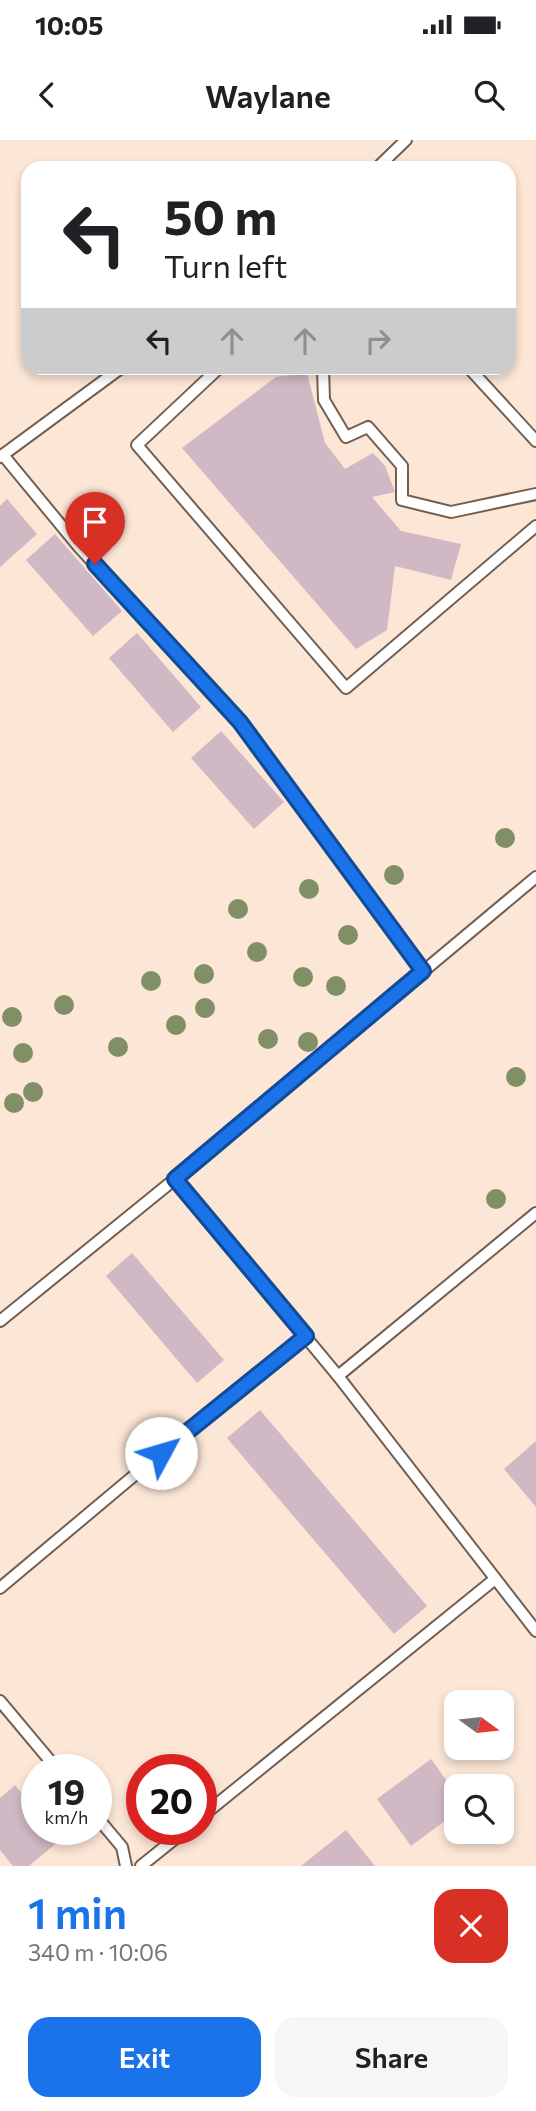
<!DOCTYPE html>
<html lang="en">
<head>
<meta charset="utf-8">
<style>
  :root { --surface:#fff; --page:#f6f6f6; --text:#202124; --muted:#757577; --accent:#1a73e8 }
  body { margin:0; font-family:Commissioner,sans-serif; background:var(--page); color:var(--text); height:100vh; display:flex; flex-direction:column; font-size:26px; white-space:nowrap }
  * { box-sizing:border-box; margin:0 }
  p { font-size:23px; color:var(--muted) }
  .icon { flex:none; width:38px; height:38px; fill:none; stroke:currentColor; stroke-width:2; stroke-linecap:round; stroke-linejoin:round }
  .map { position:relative; height:1726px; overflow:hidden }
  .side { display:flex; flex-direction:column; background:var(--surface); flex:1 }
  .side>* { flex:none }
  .hud { position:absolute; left:21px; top:21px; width:495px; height:214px; border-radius:21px; box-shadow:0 4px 10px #0003; background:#fff; color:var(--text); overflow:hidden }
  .needle { width:46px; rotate:105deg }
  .tools { position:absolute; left:444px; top:1550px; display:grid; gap:14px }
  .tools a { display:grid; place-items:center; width:70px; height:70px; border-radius:14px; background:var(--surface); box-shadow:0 4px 10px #0003; font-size:35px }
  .speed { position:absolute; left:21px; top:1614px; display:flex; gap:14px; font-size:35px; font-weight:700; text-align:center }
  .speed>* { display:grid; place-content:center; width:91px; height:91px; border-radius:50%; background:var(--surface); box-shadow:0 4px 10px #0003; line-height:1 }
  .speed small { font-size:18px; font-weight:400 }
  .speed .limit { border:10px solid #d22; background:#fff; color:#111 }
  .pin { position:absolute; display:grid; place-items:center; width:60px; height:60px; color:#fff; margin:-72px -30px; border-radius:50% 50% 50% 0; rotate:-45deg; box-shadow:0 0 7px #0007 }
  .pin .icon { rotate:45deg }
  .me { position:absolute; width:77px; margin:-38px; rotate:51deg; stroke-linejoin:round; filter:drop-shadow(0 0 5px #0008) }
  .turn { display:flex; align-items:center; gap:24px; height:147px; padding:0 28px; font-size:32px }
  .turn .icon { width:91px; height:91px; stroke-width:2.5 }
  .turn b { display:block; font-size:49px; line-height:60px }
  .lanes { display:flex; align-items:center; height:66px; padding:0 28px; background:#0003; justify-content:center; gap:35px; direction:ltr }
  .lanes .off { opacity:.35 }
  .round { display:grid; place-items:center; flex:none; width:74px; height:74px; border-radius:21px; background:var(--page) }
  .summary { display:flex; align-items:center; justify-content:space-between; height:119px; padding:0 28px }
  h1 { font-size:42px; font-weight:600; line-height:52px; color:var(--accent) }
  .primary-button { display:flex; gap:14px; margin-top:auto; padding:14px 28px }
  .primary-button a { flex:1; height:80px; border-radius:21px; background:var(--accent); color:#fff; font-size:28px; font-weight:600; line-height:80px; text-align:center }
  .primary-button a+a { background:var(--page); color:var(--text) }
  .status { display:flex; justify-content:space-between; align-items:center; height:49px; padding:0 35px; background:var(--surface); direction:ltr }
  .status svg { height:19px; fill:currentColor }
  header { display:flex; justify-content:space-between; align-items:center; height:91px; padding:0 28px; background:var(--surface); font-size:32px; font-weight:600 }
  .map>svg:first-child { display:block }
</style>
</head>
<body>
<div class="status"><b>10:05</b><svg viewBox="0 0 49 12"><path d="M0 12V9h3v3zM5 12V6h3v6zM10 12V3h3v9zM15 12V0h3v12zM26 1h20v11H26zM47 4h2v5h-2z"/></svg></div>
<header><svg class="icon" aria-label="back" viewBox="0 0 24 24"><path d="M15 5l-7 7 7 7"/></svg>Waylane<svg class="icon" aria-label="search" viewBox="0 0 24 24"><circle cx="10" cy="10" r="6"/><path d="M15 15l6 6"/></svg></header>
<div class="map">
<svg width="536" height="1726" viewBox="0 0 536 1726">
  <rect width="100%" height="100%" fill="#fce6d6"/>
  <g fill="#d0b8c5">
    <path d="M307,233l18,70 20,26 28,-16 12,13 10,26 -23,5 29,34 60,13 -10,36 -56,-14 -8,64 -31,19 -174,-201 94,-71z"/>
    <path d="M7,359l30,35 -37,33v-61z"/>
    <path d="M55,394l67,77 -29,25 -67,-76z"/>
    <path d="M137,493l64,74 -28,25 -64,-74z"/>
    <path d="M221,591l63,71 -30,27 -63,-71z"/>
    <path d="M132,1113l92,107 -27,23 -91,-107z"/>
    <path d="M260,1270l167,196 -33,28 -167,-196z"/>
    <path d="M536,1301v66l-32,-38z"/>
    <path d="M431,1619l26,36v17l-46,34 -34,-47z"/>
    <path d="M15,1645l22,26v18h14l9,11 -31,26h-16l-13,-16v-52z"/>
    <path d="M346,1690l29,36h-74z"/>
  </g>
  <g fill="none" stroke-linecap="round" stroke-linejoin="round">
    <g stroke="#725f51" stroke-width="14">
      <g id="lane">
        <path d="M377,28l29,-28"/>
        <path d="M219,228l-82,77 209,243 190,-162"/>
        <path d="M323,228l1,32 22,37 22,-10 34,39v34l49,12 85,-18"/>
        <path d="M469,228l67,73"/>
        <path d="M3,315l76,92 161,175 183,249"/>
        <path d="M0,317l121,-89"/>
        <path d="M175,1039l163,197 198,255"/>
        <path d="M0,1181l175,-142 361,-302"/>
        <path d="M338,1236l198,-163"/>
        <path d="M0,1448l161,-135 145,-117"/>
        <path d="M0,1561l57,68"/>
        <path d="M96,1676l26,31 4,19"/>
        <path d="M201,1677l294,-238"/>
        <path d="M141,1726l46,-37"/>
      </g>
    </g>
    <use href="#lane" stroke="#fff" stroke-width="10"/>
  </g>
  <g fill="#818f66">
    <circle cx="505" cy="698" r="10"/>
    <circle cx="394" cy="735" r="10"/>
    <circle cx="309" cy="749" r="10"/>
    <circle cx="238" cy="769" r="10"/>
    <circle cx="348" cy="795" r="10"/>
    <circle cx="257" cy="812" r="10"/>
    <circle cx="204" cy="834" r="10"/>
    <circle cx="303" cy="837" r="10"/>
    <circle cx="151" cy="841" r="10"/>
    <circle cx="336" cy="846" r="10"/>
    <circle cx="64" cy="865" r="10"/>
    <circle cx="205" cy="868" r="10"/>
    <circle cx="12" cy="877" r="10"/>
    <circle cx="176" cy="885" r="10"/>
    <circle cx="268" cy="899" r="10"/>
    <circle cx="308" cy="902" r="10"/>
    <circle cx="118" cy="907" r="10"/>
    <circle cx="23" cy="913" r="10"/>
    <circle cx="516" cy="937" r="10"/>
    <circle cx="33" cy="952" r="10"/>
    <circle cx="14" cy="963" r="10"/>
    <circle cx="496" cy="1059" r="10"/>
  </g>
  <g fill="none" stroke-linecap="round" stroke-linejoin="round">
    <g stroke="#114b97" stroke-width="18">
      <path id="route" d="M95,424l145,158 183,249 -248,208 131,157 -145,117"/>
    </g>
    <use href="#route" stroke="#1a73e8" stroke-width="12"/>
  </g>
</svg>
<div class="tools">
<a><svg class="needle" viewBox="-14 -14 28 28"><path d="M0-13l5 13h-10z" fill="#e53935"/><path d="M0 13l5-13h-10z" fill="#757577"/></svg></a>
<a><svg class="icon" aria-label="search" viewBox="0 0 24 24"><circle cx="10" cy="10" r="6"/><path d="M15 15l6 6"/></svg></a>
</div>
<div class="speed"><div>19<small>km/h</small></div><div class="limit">20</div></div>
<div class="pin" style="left:95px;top:424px;background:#d93025"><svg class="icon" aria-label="arrive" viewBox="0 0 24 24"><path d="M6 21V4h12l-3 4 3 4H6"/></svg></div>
<svg class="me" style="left:161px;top:1313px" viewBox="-20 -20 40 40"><circle r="19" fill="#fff"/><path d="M0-13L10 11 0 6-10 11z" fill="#1a73e8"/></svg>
<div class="hud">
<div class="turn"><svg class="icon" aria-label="left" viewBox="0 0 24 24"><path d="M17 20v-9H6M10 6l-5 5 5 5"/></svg><div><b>50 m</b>Turn left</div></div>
<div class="lanes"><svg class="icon" aria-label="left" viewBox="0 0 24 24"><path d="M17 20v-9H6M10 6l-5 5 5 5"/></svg><svg class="icon off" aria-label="ahead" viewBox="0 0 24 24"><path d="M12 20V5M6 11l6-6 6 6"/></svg><svg class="icon off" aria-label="ahead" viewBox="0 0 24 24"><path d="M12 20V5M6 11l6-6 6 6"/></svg><svg class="icon off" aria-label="right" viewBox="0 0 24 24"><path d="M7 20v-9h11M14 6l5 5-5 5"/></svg></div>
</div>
</div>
<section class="side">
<div class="summary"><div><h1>1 min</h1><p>340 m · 10:06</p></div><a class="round" style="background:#d93025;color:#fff"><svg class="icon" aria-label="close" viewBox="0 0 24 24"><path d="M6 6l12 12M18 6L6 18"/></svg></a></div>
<div class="primary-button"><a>Exit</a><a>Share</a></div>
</section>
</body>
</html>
